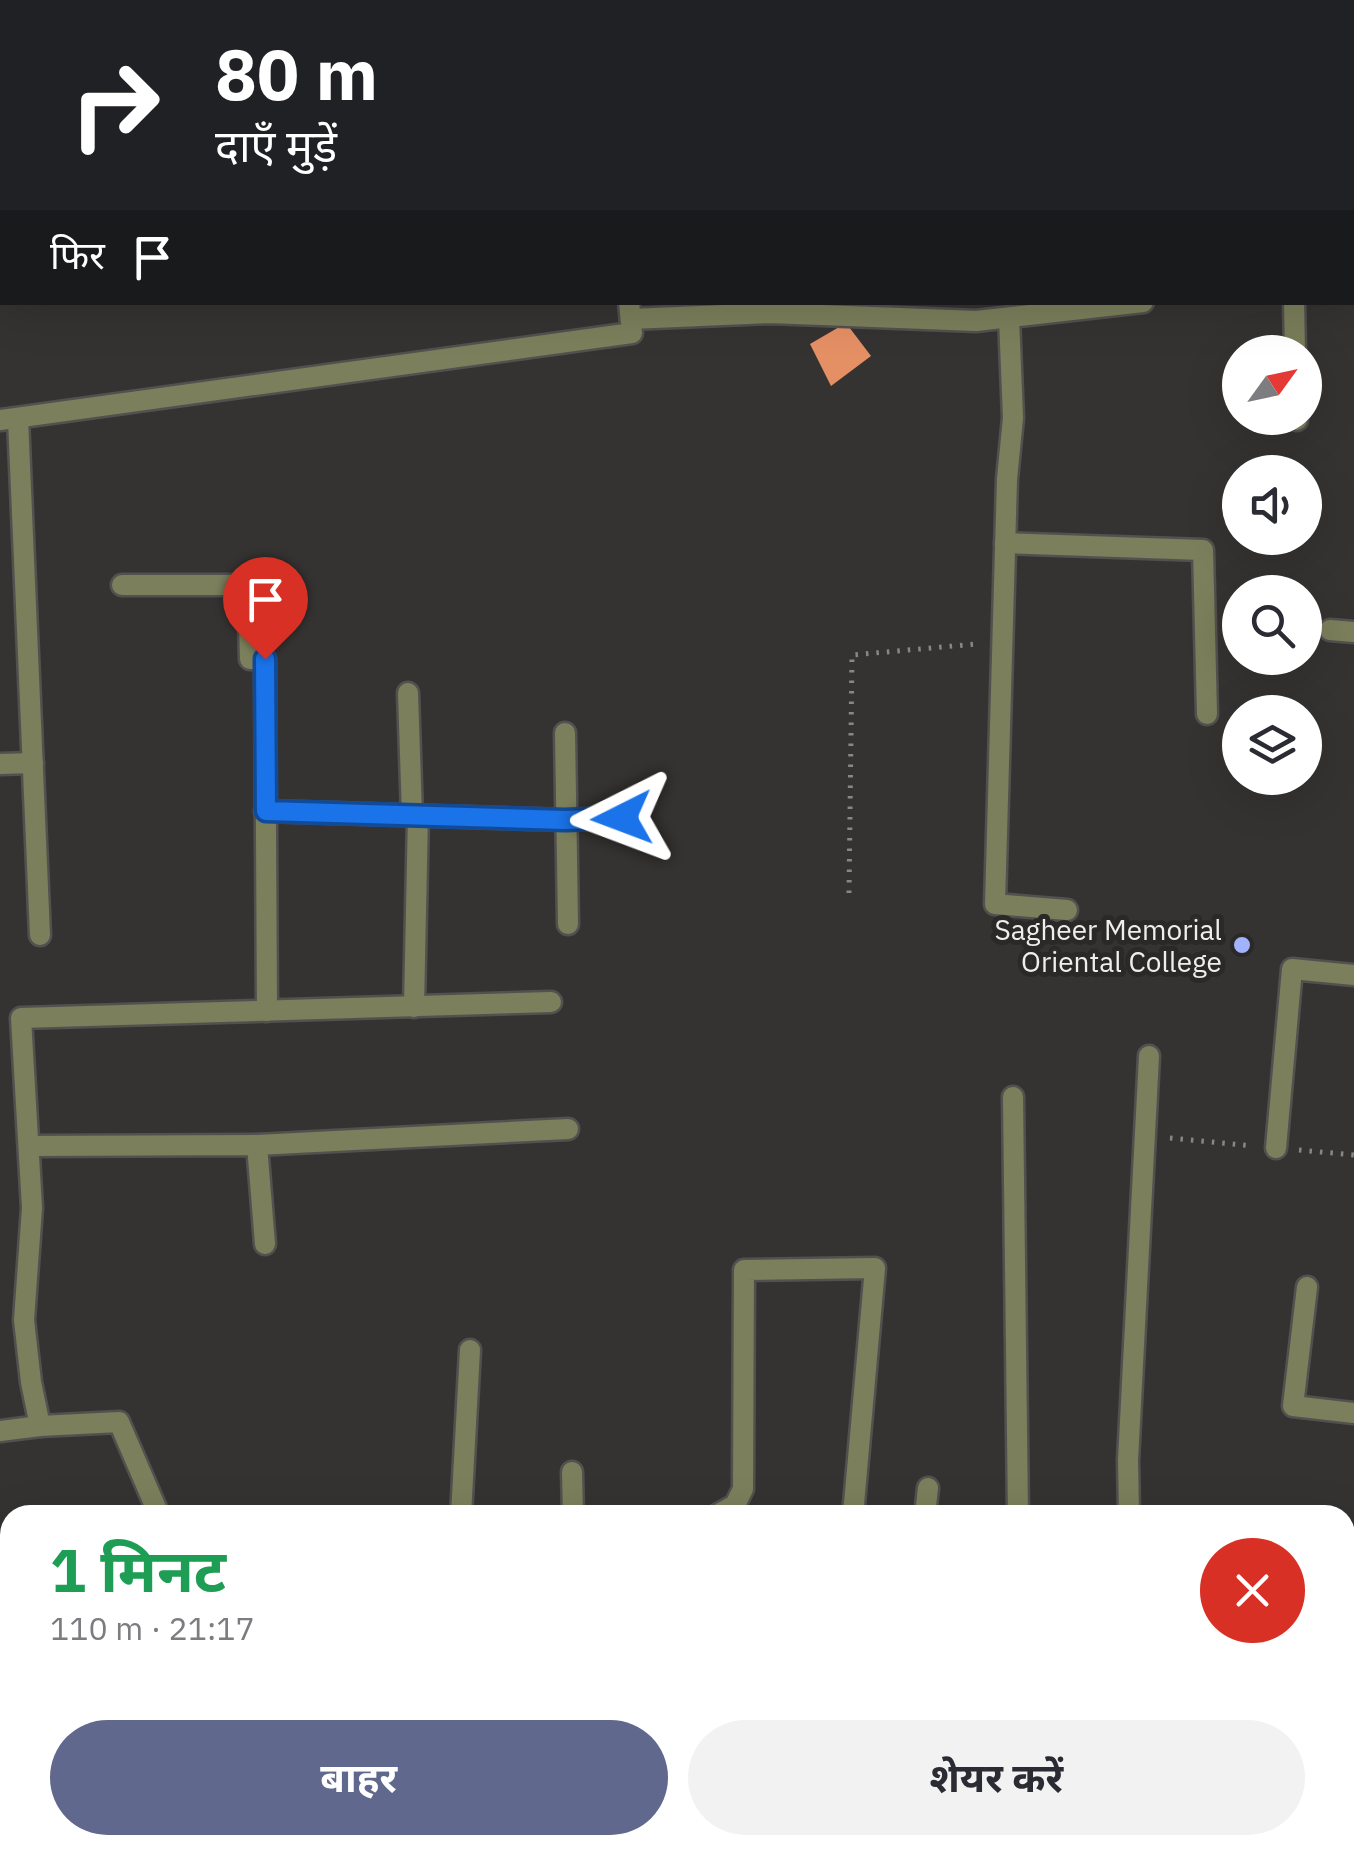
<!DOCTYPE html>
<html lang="hi">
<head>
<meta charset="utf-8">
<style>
  :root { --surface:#fff; --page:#f2f2f3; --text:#2b2b33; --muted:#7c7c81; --accent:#60688e }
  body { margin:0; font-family:"IBM Plex Sans","Noto Sans Devanagari",sans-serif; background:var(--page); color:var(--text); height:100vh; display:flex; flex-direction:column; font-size:38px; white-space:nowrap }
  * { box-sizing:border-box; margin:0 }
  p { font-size:32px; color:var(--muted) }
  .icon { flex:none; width:55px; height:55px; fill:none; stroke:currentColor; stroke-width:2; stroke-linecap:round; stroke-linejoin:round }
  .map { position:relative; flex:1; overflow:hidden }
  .details { position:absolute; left:0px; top:1505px; width:1355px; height:350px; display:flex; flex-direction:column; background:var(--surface); border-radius:30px 30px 0 0; box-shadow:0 10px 40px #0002 }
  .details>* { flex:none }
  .guide { position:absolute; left:0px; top:0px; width:1355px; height:305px; box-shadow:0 10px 40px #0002; background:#202124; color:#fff; overflow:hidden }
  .needle { width:65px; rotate:57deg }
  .controls { position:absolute; left:1222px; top:335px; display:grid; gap:20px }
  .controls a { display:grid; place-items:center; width:100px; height:100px; border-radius:50%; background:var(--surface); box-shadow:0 10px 40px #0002; font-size:50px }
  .pin { position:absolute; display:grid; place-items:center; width:85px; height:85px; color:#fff; margin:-102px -42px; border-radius:50% 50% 50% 0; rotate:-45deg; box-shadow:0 0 10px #0007 }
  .pin .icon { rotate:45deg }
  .me { position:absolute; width:110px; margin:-55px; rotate:267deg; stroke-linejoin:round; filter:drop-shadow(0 0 8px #0008) }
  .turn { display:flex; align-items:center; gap:35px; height:210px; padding:0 50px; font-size:45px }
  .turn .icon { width:130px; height:130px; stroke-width:2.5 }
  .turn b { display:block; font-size:70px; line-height:85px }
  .then { display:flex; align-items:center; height:95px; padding:0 50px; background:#0003; gap:20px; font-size:38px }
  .round { display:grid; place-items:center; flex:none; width:105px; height:105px; border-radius:52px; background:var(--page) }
  .head { display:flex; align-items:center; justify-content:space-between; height:170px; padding:0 50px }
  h1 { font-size:60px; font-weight:700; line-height:75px; color:#1e9e55 }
  .button { display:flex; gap:20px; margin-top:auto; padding:20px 50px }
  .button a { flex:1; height:115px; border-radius:60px; background:var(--accent); color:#fff; font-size:40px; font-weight:700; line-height:115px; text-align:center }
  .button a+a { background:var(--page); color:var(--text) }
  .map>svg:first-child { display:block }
</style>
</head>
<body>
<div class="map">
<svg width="1354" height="1855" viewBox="0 0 1354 1855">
  <rect width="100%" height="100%" fill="#353331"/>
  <path fill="#3f3a32" d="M0,1547l10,30v268h30l1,10h-41z"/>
  <path fill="#e58f65" d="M846,323l25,33 -40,30 -21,-42z"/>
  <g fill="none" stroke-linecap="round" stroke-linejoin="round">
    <g stroke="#53514f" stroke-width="18">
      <path id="service" d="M243,2l3,-2"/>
    </g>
    <g stroke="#53514f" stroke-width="25">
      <g id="minor">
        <path d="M568,2v-2"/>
        <path d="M1352,281h2"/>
        <path d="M1294,302l1,50"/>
        <path d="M1009,318l4,100 -6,61 -12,425 72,6"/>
        <path d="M631,319l139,-6 206,8 167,-19"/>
        <path d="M1297,418v2"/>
        <path d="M18,419l22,516"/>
        <path d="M0,420l632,-87 -3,-31"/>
        <path d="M1005,543l198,7 4,164"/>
        <path d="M122,585h126l2,74h15l2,352"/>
        <path d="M1330,630l24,2"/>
        <path d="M408,693l4,122"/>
        <path d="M565,733l3,191"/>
        <path d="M0,764l33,-1"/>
        <path d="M265,811l300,9 57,-2"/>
        <path d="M414,1007l4,-192"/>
        <path d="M1013,1097l5,418"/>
        <path d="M257,1145l311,-16"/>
        <path d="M29,1146l228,-1 8,99"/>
        <path d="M1276,1148l16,-179 62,6"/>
        <path d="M1307,1287l-14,119 61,7"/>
        <path d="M0,1431l40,-5"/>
        <path d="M572,1472l1,43"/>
        <path d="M159,1515l-40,-93 -79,4 -9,-44 -7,-62 8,-112 -11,-190 530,-16"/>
        <path d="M461,1515l9,-165"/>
        <path d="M717,1515l18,-10 8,-16 1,-219 131,-2 -22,247"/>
        <path d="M925,1515l3,-27"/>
        <path d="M1129,1515l-1,-55 21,-404"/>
        <path d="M1345,1796l9,-1"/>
        <path d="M314,1845l1,10"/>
        <path d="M734,1845l4,10"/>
        <path d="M1006,1845l1,10"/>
        <path d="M782,1855l47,-10"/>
      </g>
    </g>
    <g stroke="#898785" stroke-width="5" stroke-dasharray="2.5 8" stroke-linecap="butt">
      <path d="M905,2v-2"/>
      <path d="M849,893l3,-238 124,-11"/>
      <path d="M1170,1138l83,8"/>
      <path d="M1299,1150l55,5"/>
    </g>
    <use href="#service" stroke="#7b7f5b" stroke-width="12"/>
    <use href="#minor" stroke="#7b7f5b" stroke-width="20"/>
  </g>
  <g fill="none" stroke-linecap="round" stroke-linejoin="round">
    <g stroke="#114b97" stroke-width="25">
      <path id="route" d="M265,659l1,152 299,9 57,-2"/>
    </g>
    <use href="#route" stroke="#1a73e8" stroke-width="18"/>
  </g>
  <circle fill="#a1b3fd" stroke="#2b2927" stroke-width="4" cx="1242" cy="945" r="10"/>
  <g text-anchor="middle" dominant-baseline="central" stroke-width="10" stroke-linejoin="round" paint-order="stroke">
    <g font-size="28" fill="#efeeec" stroke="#2b2927" text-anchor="end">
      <text x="1222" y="929">Sagheer Memorial<tspan x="1222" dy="32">Oriental College</tspan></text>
    </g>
  </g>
</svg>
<div class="controls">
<a><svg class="needle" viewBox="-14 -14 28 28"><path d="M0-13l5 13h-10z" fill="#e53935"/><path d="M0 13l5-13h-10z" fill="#7c7c81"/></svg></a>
<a><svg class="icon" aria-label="sound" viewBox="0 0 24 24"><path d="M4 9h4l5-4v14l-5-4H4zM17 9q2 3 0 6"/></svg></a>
<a><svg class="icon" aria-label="search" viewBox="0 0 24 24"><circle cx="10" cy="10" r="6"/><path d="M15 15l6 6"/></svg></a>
<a><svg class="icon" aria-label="layers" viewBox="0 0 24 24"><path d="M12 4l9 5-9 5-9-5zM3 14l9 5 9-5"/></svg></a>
</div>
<div class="pin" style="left:265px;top:659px;background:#d93025"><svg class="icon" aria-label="arrive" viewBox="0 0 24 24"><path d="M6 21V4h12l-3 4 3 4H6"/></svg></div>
<svg class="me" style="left:622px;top:818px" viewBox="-20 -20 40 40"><path d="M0-17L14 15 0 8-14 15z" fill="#1a73e8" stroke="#fff" stroke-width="4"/></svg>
<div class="guide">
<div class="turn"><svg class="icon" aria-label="right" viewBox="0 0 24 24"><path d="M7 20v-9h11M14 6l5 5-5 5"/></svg><div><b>80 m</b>दाएँ मुड़ें</div></div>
<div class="then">फिर<svg class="icon" aria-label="arrive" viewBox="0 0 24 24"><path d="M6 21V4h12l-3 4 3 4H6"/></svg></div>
</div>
<section class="details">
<div class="head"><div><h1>1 मिनट</h1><p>110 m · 21:17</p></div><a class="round" style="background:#d93025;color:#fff"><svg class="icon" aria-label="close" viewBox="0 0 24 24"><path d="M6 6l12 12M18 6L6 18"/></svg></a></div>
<div class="button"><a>बाहर</a><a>शेयर करें</a></div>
</section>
</div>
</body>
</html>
